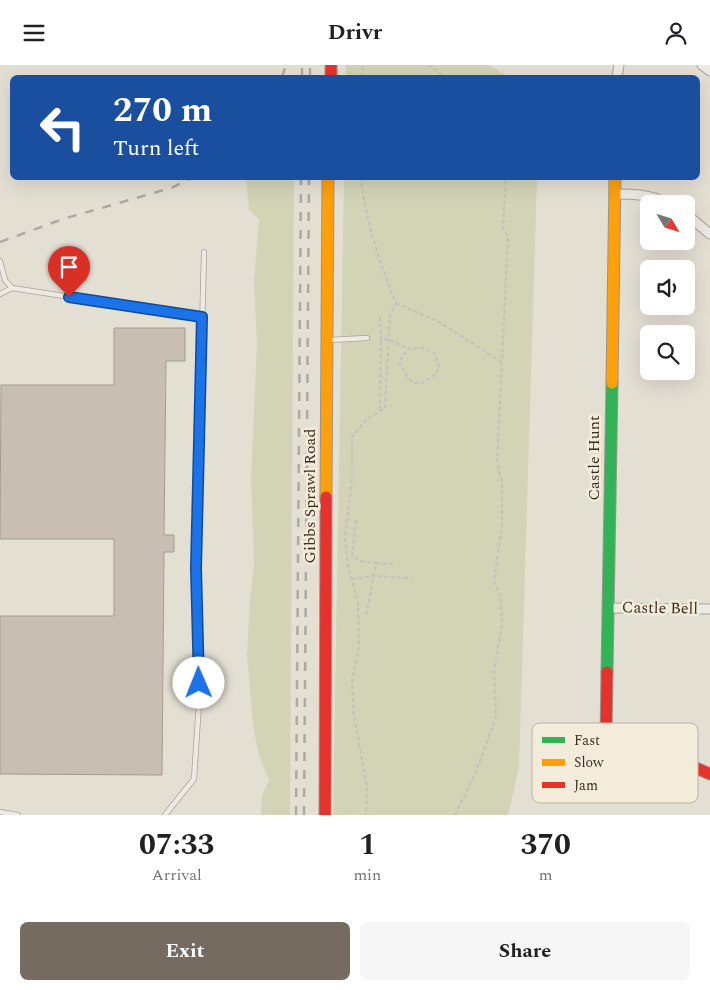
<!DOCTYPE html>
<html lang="en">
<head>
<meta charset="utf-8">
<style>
  :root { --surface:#fff; --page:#f6f6f6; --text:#202124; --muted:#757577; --accent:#756b60 }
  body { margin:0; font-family:Spectral,serif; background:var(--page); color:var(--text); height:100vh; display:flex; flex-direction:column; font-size:19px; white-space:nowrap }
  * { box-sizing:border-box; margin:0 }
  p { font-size:16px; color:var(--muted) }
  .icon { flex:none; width:28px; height:28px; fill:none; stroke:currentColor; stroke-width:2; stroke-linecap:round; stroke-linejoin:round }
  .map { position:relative; height:750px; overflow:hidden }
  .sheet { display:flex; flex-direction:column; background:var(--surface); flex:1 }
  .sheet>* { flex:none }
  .top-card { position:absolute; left:10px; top:10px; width:690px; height:105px; border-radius:8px; box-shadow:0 5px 20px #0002; background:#1a4fa0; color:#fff; overflow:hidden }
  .needle { width:32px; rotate:128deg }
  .buttons { position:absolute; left:640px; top:130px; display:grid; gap:10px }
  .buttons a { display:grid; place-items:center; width:55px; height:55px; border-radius:8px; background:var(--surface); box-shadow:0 5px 20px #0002; font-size:25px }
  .pin { position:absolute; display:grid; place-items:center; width:42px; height:42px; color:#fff; margin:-51px -21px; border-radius:50% 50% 50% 0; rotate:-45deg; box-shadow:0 0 5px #0007 }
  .pin .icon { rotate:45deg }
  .me { position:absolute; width:55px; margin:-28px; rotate:359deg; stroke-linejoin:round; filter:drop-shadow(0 0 4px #0008) }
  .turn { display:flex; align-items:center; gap:18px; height:105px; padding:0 20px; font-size:22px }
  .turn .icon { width:65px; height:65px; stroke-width:2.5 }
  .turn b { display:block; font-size:35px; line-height:42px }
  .eta { display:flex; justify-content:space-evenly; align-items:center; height:85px; text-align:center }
  .eta b { font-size:30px; font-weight:700; line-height:35px }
  .primary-button { display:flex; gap:10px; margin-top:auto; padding:10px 20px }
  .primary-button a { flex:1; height:58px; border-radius:8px; background:var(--accent); color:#fff; font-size:20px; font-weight:700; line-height:58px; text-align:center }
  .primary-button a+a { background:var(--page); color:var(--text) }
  header { display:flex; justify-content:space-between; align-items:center; height:65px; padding:0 20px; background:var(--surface); font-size:22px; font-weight:700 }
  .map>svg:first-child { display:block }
</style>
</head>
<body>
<header><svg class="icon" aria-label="menu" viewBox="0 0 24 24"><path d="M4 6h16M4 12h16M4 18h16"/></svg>Drivr<svg class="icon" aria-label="person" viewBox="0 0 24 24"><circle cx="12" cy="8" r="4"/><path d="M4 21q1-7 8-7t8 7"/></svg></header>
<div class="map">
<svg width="710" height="750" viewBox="0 0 710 750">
  <rect width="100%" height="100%" fill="#e4dfd3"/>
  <g fill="#d3d3b6">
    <path d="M346,0h143l20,12h-163z"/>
    <path d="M246,113h48l-4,637h-29l1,-19 7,-16 -10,-24 -6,-31 -6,-70 3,-55 4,-36 -3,-88 6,-130 -3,-67 5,-60 -10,-9z"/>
    <path d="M344,113h193l-18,589 -11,48h-175z"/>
  </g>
  <path fill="#c8beb4" stroke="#a59b92" d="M114,263h71v33h-19l-2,174h10v17h-10l-2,223 -162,-1v-158h114v-77h-114l1,-154h113z"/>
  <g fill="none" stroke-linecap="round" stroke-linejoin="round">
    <g stroke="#aaa49b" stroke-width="6">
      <g id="lane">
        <path d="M0,196l5,19 7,8"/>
        <path d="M0,229l12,-6 189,29"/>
        <path d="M329,275l38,-2"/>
        <path d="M0,747l18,3"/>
        <path d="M165,750l29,-36 5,-76 -3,-135 8,-316"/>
      </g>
    </g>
    <g stroke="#aaa49b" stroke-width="11">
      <g id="street">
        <path d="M702,0l8,6"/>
        <path d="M617,12l2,-12"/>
        <path d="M614,129c19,0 37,0 54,10"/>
        <path d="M686,149l24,20"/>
        <path d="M609,543l101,1"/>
      </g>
    </g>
    <g stroke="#9a948b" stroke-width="13">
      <path id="fast" d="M607,607l5,-289"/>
    </g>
    <g stroke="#9a948b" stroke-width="13">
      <g id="slow">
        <path d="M612,318l3,-206"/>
        <path d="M326,432l2,-320"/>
      </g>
    </g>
    <g stroke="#9a948b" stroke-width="13">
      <g id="jam">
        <path d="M331,0v12"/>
        <path d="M607,607l-1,66 53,14 51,22"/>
        <path d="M325,750l1,-318"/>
      </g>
    </g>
    <g stroke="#c5c1ba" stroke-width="2" stroke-dasharray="4 2.5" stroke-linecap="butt">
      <path d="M428,0l18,12"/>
      <path d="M362,12l1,-12"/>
      <path d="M361,112c4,44 19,86 35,126l-6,12 -5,93 -18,11 -15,18v41l-7,61 3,27 10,36 1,45 -7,34 2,35 13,70 -1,29"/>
      <path d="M396,238l43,19 64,41"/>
      <path d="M380,252l1,23 8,-1 19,10 14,-1 13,5 4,14 -3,7 -14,9h-9l-5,-5 -9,-16 9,-13"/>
      <path d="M380,345l1,-70"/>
      <path d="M356,455l-4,35 7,6 17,2 -10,53"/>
      <path d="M376,498l17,1"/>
      <path d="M352,514l20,-3 39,2"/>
      <path d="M455,750l20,-41 21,-57 -2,-47 8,-44 -1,-28 -7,-18 8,-54v-43l-5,-22 11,-224 -5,-10 3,-50"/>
    </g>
    <use href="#lane" stroke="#edeae3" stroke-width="4.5"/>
    <use href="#street" stroke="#edeae3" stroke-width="9"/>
    <use href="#fast" stroke="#30b455" stroke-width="11"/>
    <use href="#slow" stroke="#ff9f0a" stroke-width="11"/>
    <use href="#jam" stroke="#e5322d" stroke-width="11"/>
    <g stroke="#ada9a3" stroke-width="2.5" stroke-dasharray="9 9" stroke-linecap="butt">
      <path d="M282,12l4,-12"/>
      <path d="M302,12v-12"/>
      <path d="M310,12v-12"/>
      <path d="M0,177l63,-23 108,-31 23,-11"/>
      <path d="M296,750l5,-638"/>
      <path d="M304,750l5,-638"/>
    </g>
  </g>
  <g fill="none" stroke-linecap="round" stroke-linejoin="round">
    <g stroke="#114b97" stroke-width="12">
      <path id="route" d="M69,232l133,20 -6,251 3,115"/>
    </g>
    <use href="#route" stroke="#1a73e8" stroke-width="9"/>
  </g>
  <g text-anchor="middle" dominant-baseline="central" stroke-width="5" stroke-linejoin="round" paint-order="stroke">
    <g font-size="16" fill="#392d22" stroke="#f4ecda">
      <text transform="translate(594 393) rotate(-90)">Castle Hunt</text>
      <text transform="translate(310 431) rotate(-90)">Gibbs Sprawl Road</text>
      <text transform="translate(660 543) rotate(1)">Castle Bell</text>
    </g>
  </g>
  <rect x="532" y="658" width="166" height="80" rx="8" fill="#f4ecda" stroke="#bcb3a3" stroke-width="1"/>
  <rect x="542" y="672" width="23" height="6" fill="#30b455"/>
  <rect x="542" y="694" width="23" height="7" fill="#ff9f0a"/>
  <rect x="542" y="717" width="23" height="6" fill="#e5322d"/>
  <g font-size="14" fill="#392d22">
    <text x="574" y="680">Fast</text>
    <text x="574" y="702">Slow</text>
    <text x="574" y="725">Jam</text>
  </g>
</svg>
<div class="buttons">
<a><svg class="needle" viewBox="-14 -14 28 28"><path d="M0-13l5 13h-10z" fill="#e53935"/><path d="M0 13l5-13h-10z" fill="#757577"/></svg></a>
<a><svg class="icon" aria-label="sound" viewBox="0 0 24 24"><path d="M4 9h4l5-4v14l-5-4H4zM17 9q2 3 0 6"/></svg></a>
<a><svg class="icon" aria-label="search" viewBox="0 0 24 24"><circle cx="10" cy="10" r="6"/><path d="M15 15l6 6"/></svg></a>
</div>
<div class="pin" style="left:69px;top:232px;background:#d93025"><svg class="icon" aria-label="arrive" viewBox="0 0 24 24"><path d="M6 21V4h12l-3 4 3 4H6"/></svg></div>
<svg class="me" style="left:199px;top:618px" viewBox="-20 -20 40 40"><circle r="19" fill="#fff"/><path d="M0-13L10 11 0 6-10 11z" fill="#1a73e8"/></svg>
<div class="top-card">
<div class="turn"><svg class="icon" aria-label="left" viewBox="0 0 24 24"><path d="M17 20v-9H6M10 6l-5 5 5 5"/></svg><div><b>270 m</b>Turn left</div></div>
</div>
</div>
<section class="sheet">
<div class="eta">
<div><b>07:33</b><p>Arrival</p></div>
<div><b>1</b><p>min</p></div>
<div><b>370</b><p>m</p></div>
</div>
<div class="primary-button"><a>Exit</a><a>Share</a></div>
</section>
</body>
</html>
